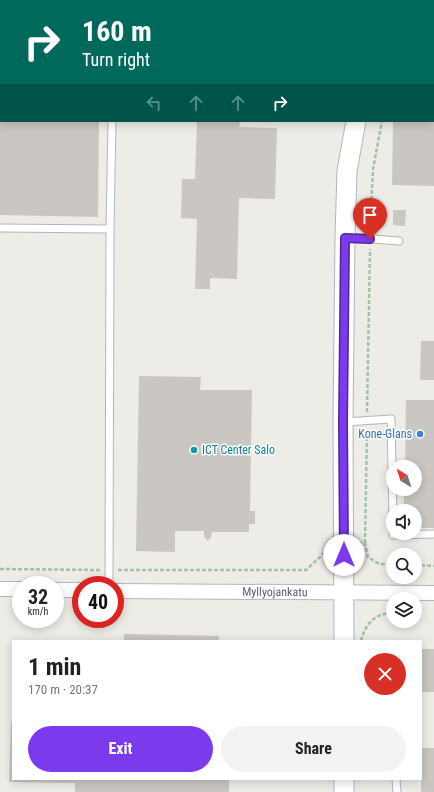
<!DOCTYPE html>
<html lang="en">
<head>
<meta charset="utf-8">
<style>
  :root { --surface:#fff; --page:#f2f2f2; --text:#222; --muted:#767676; --accent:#7c3aed }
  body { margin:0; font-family:"Roboto Condensed",sans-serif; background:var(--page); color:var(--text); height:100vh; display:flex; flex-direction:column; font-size:15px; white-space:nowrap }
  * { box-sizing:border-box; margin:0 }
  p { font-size:13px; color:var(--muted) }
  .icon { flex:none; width:22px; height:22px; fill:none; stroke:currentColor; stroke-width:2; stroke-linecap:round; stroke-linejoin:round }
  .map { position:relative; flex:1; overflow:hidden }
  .drawer { position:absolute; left:12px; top:640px; width:410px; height:140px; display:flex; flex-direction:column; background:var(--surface); border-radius:0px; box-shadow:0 2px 10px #0003 }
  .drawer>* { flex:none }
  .guide { position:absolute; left:0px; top:0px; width:434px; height:122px; box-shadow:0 2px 10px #0003; background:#00695c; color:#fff; overflow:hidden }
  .needle { width:26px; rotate:322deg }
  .tools { position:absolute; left:386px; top:460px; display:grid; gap:8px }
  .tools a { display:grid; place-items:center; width:36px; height:36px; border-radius:50%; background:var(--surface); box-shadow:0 2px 10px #0003; font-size:20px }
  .speed { position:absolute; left:12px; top:576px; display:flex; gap:8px; font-size:20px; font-weight:700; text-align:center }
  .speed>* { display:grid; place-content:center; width:52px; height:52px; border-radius:50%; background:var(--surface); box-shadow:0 2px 10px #0003; line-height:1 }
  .speed small { font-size:10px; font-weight:400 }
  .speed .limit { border:6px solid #d22; background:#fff; color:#111 }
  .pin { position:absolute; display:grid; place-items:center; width:34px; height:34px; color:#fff; margin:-41px -17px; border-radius:50% 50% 50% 0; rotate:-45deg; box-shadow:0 0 4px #0007 }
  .pin .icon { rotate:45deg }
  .me { position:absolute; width:44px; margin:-22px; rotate:0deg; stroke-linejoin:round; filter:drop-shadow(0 0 3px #0008) }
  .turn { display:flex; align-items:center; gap:14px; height:84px; padding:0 16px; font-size:18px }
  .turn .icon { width:52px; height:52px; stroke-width:2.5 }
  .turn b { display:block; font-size:28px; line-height:34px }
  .lanes { display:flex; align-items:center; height:38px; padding:0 16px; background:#0003; justify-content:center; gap:20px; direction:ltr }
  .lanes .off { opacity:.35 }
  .round { display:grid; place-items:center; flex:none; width:42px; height:42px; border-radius:21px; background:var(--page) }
  .summary { display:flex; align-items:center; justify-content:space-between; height:68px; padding:0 16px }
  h1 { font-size:24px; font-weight:700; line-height:30px }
  .primary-button { display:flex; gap:8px; margin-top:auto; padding:8px 16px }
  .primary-button a { flex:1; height:46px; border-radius:24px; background:var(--accent); color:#fff; font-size:16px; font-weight:700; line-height:46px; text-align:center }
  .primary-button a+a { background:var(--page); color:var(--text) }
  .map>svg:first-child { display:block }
</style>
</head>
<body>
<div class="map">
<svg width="434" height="792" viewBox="0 0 434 792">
  <rect width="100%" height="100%" fill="#eeece6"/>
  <g fill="#cac7c2">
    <path d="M0,121h99l-1,96 -98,-2z"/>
    <path d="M197,121h43l-1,6 38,1 -2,71 -36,-1 -2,81 -27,-1v11h-15l2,-70 -16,-1 1,-39h13z"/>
    <path d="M393,121h41v65l-42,-1z"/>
    <path d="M393,210h13l-1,16 -12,-1z"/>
    <path d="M421,341h13v39h-14z"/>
    <path d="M139,376l62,1 -1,13h52l-2,121h5v13h-6v8h-37l-1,5 -3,4 -4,-4v-6h-29v21l-39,-1z"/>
    <path d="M406,400h28v128h-19v-17h-11v-22h11v-22h-10z"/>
    <path d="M124,634l95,2v5h-95z"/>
    <rect x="421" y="649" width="13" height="43"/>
    <path d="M11,722h2v57h216v13h-154v-9l-66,-1z"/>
    <rect x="421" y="748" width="13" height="44"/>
  </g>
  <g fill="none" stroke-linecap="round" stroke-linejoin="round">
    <g stroke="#b3b6b9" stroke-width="9">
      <g id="lane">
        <path d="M114,1v-1"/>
        <path d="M433,107h1"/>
        <path d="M0,228l110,1"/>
        <path d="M345,237l54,4"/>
        <path d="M344,422l47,-3 2,102"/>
        <path d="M393,533v2l41,-1"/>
        <path d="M109,585l1,-356 2,-108"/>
        <path d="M396,779l1,13"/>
      </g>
    </g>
    <g stroke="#b3b6b9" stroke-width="16">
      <g id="street">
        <path d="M0,589h21"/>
        <path d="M55,590h26"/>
        <path id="s1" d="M115,591l319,2"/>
      </g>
    </g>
    <g stroke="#b2b5b9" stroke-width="21">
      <g id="secondary">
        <path d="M398,1l1,-1"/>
        <path d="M344,641l-1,-219 2,-185 2,-66 9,-50"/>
        <path d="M344,779v13"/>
      </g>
    </g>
    <g stroke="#9fc3a9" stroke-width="2.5" stroke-dasharray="4 2" stroke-linecap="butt">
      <path d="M422,1l1,-1"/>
      <path d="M370,230l3,-61 9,-48"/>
      <path d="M367,412l3,-163"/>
      <path d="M358,543h7l3,14 11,7h14"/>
      <path d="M365,543l2,-114"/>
      <path d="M415,565l19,1"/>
      <path d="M0,569l101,1"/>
      <path d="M118,570h188l16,-15 5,-7"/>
      <path d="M361,641c4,-17 14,-28 32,-28"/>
    </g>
    <use href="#lane" stroke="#fff" stroke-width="7"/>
    <use href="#street" stroke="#fff" stroke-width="14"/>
    <use href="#secondary" stroke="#fff" stroke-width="19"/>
  </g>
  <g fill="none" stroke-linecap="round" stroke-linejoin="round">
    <g stroke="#51269a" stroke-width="10">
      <path id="route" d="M344,555l-1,-133 2,-184 25,1"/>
    </g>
    <use href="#route" stroke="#7c3aed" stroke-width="7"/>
  </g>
  <circle fill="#3f7fe0" stroke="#fff" stroke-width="1.5" cx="420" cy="434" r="4"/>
  <circle fill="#0f9aa8" stroke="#fff" stroke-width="1.5" cx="194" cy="450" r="4"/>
  <g text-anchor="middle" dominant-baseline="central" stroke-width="3" stroke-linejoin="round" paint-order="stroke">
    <g font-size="12" fill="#366cbe" stroke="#fff" text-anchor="end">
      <text x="412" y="434">Kone-Glans</text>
    </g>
    <g font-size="12" fill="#0d838f" stroke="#fff" text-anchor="start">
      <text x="202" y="450">ICT Center Salo</text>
    </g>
    <g font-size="12" fill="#5d6164" stroke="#fff">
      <text stroke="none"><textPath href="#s1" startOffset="160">Myllyojankatu</textPath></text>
    </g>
  </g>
</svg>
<div class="tools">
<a><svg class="needle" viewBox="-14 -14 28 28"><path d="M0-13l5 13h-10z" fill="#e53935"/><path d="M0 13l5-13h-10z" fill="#767676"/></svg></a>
<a><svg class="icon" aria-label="sound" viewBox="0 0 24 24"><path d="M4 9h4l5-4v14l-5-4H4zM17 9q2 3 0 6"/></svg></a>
<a><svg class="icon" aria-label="search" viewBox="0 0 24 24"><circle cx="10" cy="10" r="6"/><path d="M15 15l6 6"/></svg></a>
<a><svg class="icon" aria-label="layers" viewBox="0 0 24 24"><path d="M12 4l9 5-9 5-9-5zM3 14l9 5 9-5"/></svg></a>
</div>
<div class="speed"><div>32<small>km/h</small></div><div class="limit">40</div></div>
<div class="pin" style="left:370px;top:239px;background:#d93025"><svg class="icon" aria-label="arrive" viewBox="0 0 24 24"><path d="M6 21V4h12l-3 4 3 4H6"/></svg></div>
<svg class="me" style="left:344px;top:555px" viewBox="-20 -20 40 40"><circle r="19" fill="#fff"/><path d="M0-13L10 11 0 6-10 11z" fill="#7c3aed"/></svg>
<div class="guide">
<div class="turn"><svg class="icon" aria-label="right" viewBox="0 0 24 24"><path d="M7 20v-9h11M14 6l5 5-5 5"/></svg><div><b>160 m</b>Turn right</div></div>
<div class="lanes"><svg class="icon off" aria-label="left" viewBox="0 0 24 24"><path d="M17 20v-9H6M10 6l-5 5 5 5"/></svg><svg class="icon off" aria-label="ahead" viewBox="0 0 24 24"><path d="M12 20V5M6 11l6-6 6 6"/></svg><svg class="icon off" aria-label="ahead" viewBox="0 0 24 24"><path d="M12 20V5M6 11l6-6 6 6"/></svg><svg class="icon" aria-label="right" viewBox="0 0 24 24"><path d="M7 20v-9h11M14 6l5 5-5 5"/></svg></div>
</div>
<section class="drawer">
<div class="summary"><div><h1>1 min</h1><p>170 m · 20:37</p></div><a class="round" style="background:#d93025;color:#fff"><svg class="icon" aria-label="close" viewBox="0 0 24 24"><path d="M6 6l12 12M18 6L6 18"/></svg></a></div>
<div class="primary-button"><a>Exit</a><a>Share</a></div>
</section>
</div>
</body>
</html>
